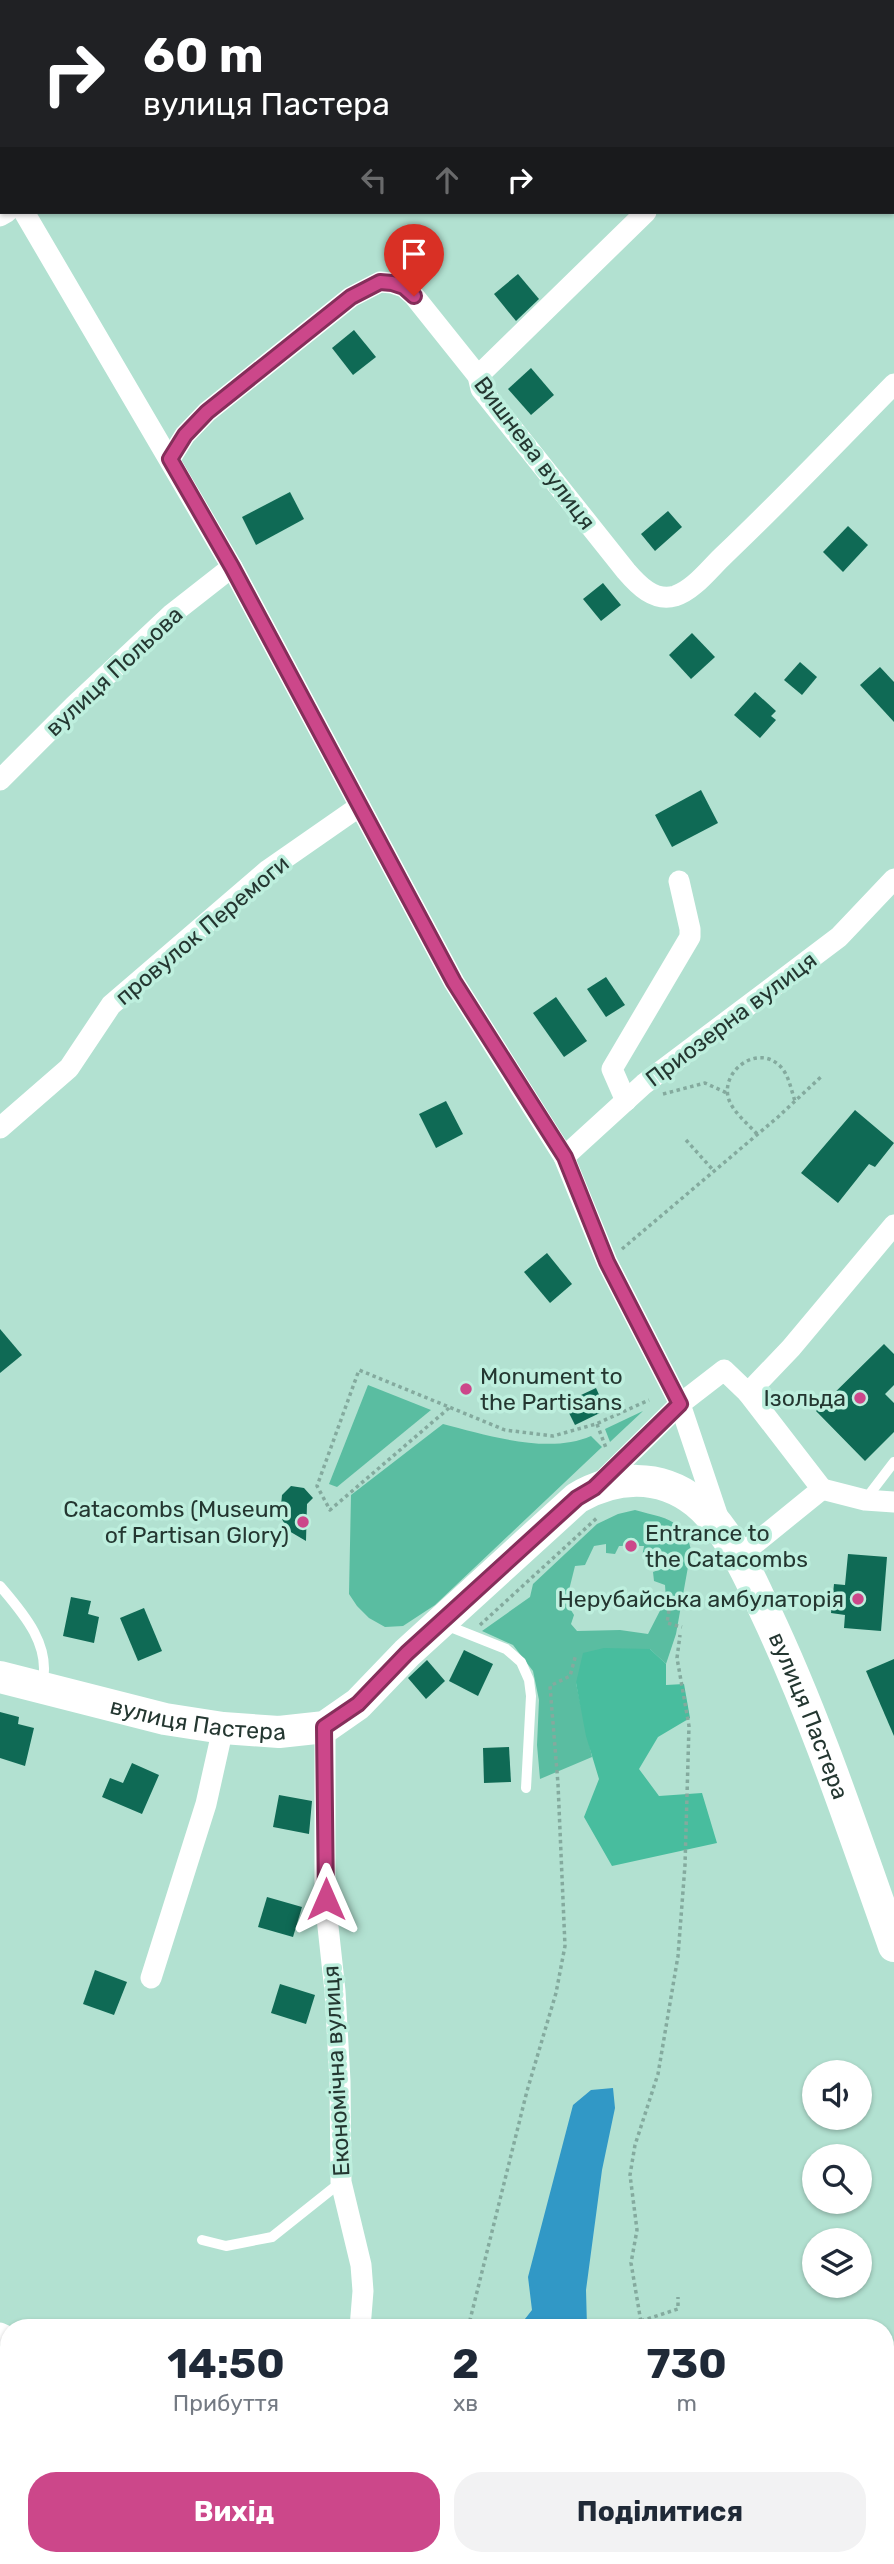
<!DOCTYPE html>
<html lang="uk">
<head>
<meta charset="utf-8">
<style>
  :root { --surface:#fff; --page:#f2f2f3; --text:#1f2937; --muted:#747a83; --accent:#cc478a }
  body { margin:0; font-family:Rubik,sans-serif; background:var(--page); color:var(--text); height:100vh; display:flex; flex-direction:column; font-size:26px; white-space:nowrap }
  * { box-sizing:border-box; margin:0 }
  p { font-size:23px; color:var(--muted) }
  .icon { flex:none; width:38px; height:38px; fill:none; stroke:currentColor; stroke-width:2; stroke-linecap:round; stroke-linejoin:round }
  .map { position:relative; flex:1; overflow:hidden }
  .sheet { position:absolute; left:0px; top:2319px; width:894px; height:247px; display:flex; flex-direction:column; background:var(--surface); border-radius:28px 28px 0 0; box-shadow:0 2px 5px #0004 }
  .sheet>* { flex:none }
  .guide { position:absolute; left:0px; top:0px; width:894px; height:214px; box-shadow:0 2px 5px #0004; background:#202124; color:#fff; overflow:hidden }
  .controls { position:absolute; left:802px; top:2060px; display:grid; gap:14px }
  .controls a { display:grid; place-items:center; width:70px; height:70px; border-radius:50%; background:var(--surface); box-shadow:0 2px 5px #0004; font-size:35px }
  .pin { position:absolute; display:grid; place-items:center; width:60px; height:60px; color:#fff; margin:-72px -30px; border-radius:50% 50% 50% 0; rotate:-45deg; box-shadow:0 0 7px #0007 }
  .pin .icon { rotate:45deg }
  .me { position:absolute; width:77px; margin:-38px; rotate:0deg; stroke-linejoin:round; filter:drop-shadow(0 0 5px #0008) }
  .turn { display:flex; align-items:center; gap:24px; height:147px; padding:0 28px; font-size:32px }
  .turn .icon { width:91px; height:91px; stroke-width:2.5 }
  .turn b { display:block; font-size:49px; line-height:60px }
  .lanes { display:flex; align-items:center; height:66px; padding:0 28px; background:#0003; justify-content:center; gap:35px; direction:ltr }
  .lanes .off { opacity:.35 }
  .eta { display:flex; justify-content:space-evenly; align-items:center; height:119px; text-align:center }
  .eta b { font-size:42px; font-weight:700; line-height:49px }
  .button { display:flex; gap:14px; margin-top:auto; padding:14px 28px }
  .button a { flex:1; height:80px; border-radius:28px; background:var(--accent); color:#fff; font-size:28px; font-weight:700; line-height:80px; text-align:center }
  .button a+a { background:var(--page); color:var(--text) }
  .map>svg:first-child { display:block }
</style>
</head>
<body>
<div class="map">
<svg width="894" height="2564" viewBox="0 0 894 2564">
  <rect width="100%" height="100%" fill="#b2e1d1"/>
  <g fill="#5abda1" fill-rule="evenodd">
    <path d="M368,1385l63,25 -94,77 -8,-3z"/>
    <path d="M643,1411l-33,31 -5,-13z"/>
    <path d="M443,1424c43,11 106,31 148,12l11,11 -167,158 -32,21 -18,1 -16,-9 -12,-12 -8,-12 2,-99z"/>
    <path d="M635,1510c28,8 49,8 56,40l-15,84 -10,30 -16,-15 -74,34 16,74 -52,22 -3,-34 2,-45 -6,-29 -20,-26 -31,-14 48,-34 3,-13 64,-60 21,-10zM606,1544v9l9,1 4,-8h25l-2,11 13,2 3,-5 9,6 -1,7 -13,5 1,9 11,4 1,14 -18,35 -28,-4 -43,1 -6,-7 3,-9 -8,-13 9,-36 10,-1 9,-19z"/>
  </g>
  <path fill="#48bd9e" d="M604,1648l46,1 16,15v21l18,-1 6,34 -32,19 -19,32 20,27 43,-3 15,50 -105,23 -28,-49 15,-38 -13,-43 -10,-53 7,-30z"/>
  <g fill="#3198c6">
    <path d="M613,2088l2,20 -13,62 -16,120 1,37h-66v-3l11,-14 -4,-33 45,-172 18,-15z"/>
    <path d="M483,2557h105l-2,7h-105z"/>
  </g>
  <g fill="#0f6a55">
    <path d="M518,274l21,25 -23,22 -22,-27z"/>
    <path d="M354,330l22,27 -23,18 -21,-27z"/>
    <path d="M531,368l23,27 -23,20 -23,-26z"/>
    <path d="M290,492l14,27 -48,26 -14,-28z"/>
    <path d="M668,511l14,16 -27,24 -14,-17z"/>
    <path d="M848,526l20,19 -25,27 -20,-20z"/>
    <path d="M603,583l18,22 -20,16 -18,-22z"/>
    <path d="M692,633l23,24 -24,22 -22,-24z"/>
    <path d="M800,662l17,15 -15,18 -18,-15z"/>
    <path d="M880,667l14,15v40l-34,-37z"/>
    <path d="M755,692l21,19 -5,5 5,4 -16,18 -26,-23z"/>
    <path d="M701,790l17,33 -46,24 -17,-32z"/>
    <path d="M606,977l19,28 -19,12 -19,-28z"/>
    <path d="M556,997l31,44 -23,16 -31,-44z"/>
    <path d="M446,1101l17,33 -27,14 -17,-34z"/>
    <path d="M855,1110l39,33 -19,24 -6,-3 -31,39 -37,-30z"/>
    <path d="M547,1253l25,31 -22,19 -26,-31z"/>
    <path d="M0,1329l22,26 -22,18z"/>
    <path d="M884,1344l10,10v31l-9,9 9,9v29l-29,29 -49,-50z"/>
    <path d="M596,1388l10,22 -31,15 -11,-22z"/>
    <path d="M291,1486l13,2 9,10 -6,6 -1,37 -17,-10 -9,-15 2,-21z"/>
    <path d="M848,1554l39,3 -6,74 -37,-3 1,-13 -14,-2 3,-29 11,1z"/>
    <path d="M71,1597l20,4 -3,13 11,3 -5,26 -31,-7z"/>
    <path d="M144,1608l18,43 -24,10 -18,-43z"/>
    <path d="M464,1650l29,14 -15,32 -29,-15z"/>
    <path d="M894,1659v77l-28,-65z"/>
    <path d="M427,1660l18,21 -19,18 -18,-21z"/>
    <path d="M0,1712l19,5 -1,7 16,4 -9,38 -25,-8z"/>
    <path d="M509,1747l2,35 -27,1 -1,-35z"/>
    <path d="M132,1763l27,12 -17,39 -40,-17 8,-19 13,5z"/>
    <path d="M279,1795l33,6 -3,33 -36,-7z"/>
    <path d="M267,1897l35,10 -9,30 -35,-10z"/>
    <path d="M95,1970l32,12 -13,33 -31,-11z"/>
    <path d="M280,1984l35,11 -9,29 -35,-11z"/>
  </g>
  <g fill="none" stroke-linecap="round" stroke-linejoin="round">
    <g stroke="#84aa9e" stroke-width="3.5" stroke-dasharray="3.5 3.5" stroke-linecap="butt">
      <path d="M663,1094l42,-11 22,10"/>
      <path d="M757,1134c-9,-10 -23,-21 -28,-34 -10,-28 28,-57 51,-34 9,9 11,24 15,35"/>
      <path d="M686,1140l27,30"/>
      <path d="M622,1249l156,-132 45,-42"/>
      <path d="M449,1408l-119,102 -13,-24 42,-116 146,60 48,6 43,-12 53,-24"/>
      <path d="M597,1424l9,24"/>
      <path d="M657,1593l12,17 -2,13 15,4"/>
      <path d="M480,1625l118,-108"/>
      <path d="M641,2321l37,-12v-12"/>
      <path d="M468,2328l59,-237 29,-98 9,-47 -7,-162 -8,-98 20,-10 6,-22"/>
      <path d="M642,2328l-11,-65 6,-33 -7,-55 5,-30 23,-71 20,-118 7,-91 4,-139 -12,-68 3,-23"/>
      <path d="M435,2564l3,-7"/>
    </g>
    <g stroke="#fff" stroke-width="10">
      <path d="M865,1500l29,-38"/>
      <path d="M0,1586c24,28 52,60 42,99"/>
      <path d="M443,1624l63,25 15,13 8,18 2,16 -5,92"/>
      <path d="M202,2240l24,6 46,-9 69,-55"/>
      <path d="M651,2564l1,-7"/>
    </g>
    <g stroke="#fff" stroke-width="21">
      <path d="M854,2l1,-2"/>
      <path d="M0,166l2,4"/>
      <path d="M24,212l208,355 222,415 110,175 43,105 73,142 39,116"/>
      <path d="M0,216l7,-4"/>
      <path d="M478,376l168,-164"/>
      <path d="M170,459l15,-24 22,-23 144,-115 29,-15 12,1 12,4 10,9 64,80 3,13 145,182c12,14 28,31 49,25 19,-6 35,-28 49,-41 58,-55 114,-114 170,-171"/>
      <path d="M0,780l74,-74 98,-92 60,-47"/>
      <path d="M626,1101l-14,-32 78,-132v-8l-11,-48"/>
      <path d="M0,1128l69,-60 42,-63 157,-135 92,-64"/>
      <path d="M564,1157l80,-73 195,-147 55,-58"/>
      <path d="M597,1486l83,-82 44,-34 24,23 43,-45 103,-123"/>
      <path d="M822,1489l43,11 29,2"/>
      <path d="M737,1558l85,-69 -74,-96"/>
      <path d="M325,1727v172l10,92 5,90 1,101 20,83 2,26 -3,37"/>
      <path d="M151,1978l55,-174 17,-76"/>
      <path d="M0,2333l9,4"/>
      <path d="M806,2557l1,7"/>
      <path d="M272,2564l3,-7"/>
    </g>
    <path stroke="#fff" stroke-width="32" id="s1" d="M0,1677l165,42 58,9 56,4 46,-5 33,-23 49,-51 170,-155c38,-22 82,-25 119,4 31,25 54,75 70,111 51,108 88,221 128,333"/>
  </g>
  <g fill="none" stroke-linecap="round" stroke-linejoin="round">
    <g stroke="#852e5a" stroke-width="18">
      <path id="route" d="M326,1899l-2,-172 34,-23 49,-51 170,-155 17,-10 86,-84 -73,-142 -42,-105 -111,-175 -222,-415 -62,-108 15,-24 22,-23 144,-115 29,-15 12,1 12,4 10,9"/>
    </g>
    <use href="#route" stroke="#cc478a" stroke-width="12"/>
  </g>
  <g fill="#cc478a" stroke="#beefde" stroke-width="2.5">
    <circle cx="466" cy="1389" r="7"/>
    <circle cx="860" cy="1398" r="7"/>
    <circle cx="303" cy="1522" r="7"/>
    <circle cx="631" cy="1546" r="7"/>
    <circle cx="858" cy="1599" r="7"/>
  </g>
  <g text-anchor="middle" dominant-baseline="central" stroke-width="7" stroke-linejoin="round" paint-order="stroke">
    <g font-size="23" fill="#243731" stroke="#beefde">
      <text transform="translate(535 453) rotate(53)">Вишнева вулиця</text>
      <text transform="translate(114 671) rotate(-43)">вулиця Польова</text>
      <text transform="translate(202 930) rotate(-40)">провулок Перемоги</text>
      <text transform="translate(731 1019) rotate(-37)">Приозерна вулиця</text>
      <text stroke="none"><textPath href="#s1" startOffset="203">вулиця Пастера</textPath></text>
      <text stroke="none"><textPath href="#s1" startOffset="1043">вулиця Пастера</textPath></text>
      <text transform="translate(336 2071) rotate(-93)">Економічна вулиця</text>
    </g>
    <g font-size="23" fill="#243731" stroke="#beefde" text-anchor="end">
      <text x="480" y="1376" text-anchor="start">Monument to<tspan x="480" dy="26">the Partisans</tspan></text>
      <text x="846" y="1398">Ізольда</text>
      <text x="289" y="1509">Catacombs (Museum<tspan x="289" dy="26">of Partisan Glory)</tspan></text>
      <text x="645" y="1533" text-anchor="start">Entrance to<tspan x="645" dy="26">the Catacombs</tspan></text>
      <text x="844" y="1599">Нерубайська амбулаторія</text>
    </g>
  </g>
</svg>
<div class="controls">
<a><svg class="icon" aria-label="sound" viewBox="0 0 24 24"><path d="M4 9h4l5-4v14l-5-4H4zM17 9q2 3 0 6"/></svg></a>
<a><svg class="icon" aria-label="search" viewBox="0 0 24 24"><circle cx="10" cy="10" r="6"/><path d="M15 15l6 6"/></svg></a>
<a><svg class="icon" aria-label="layers" viewBox="0 0 24 24"><path d="M12 4l9 5-9 5-9-5zM3 14l9 5 9-5"/></svg></a>
</div>
<div class="pin" style="left:414px;top:296px;background:#d93025"><svg class="icon" aria-label="arrive" viewBox="0 0 24 24"><path d="M6 21V4h12l-3 4 3 4H6"/></svg></div>
<svg class="me" style="left:326px;top:1899px" viewBox="-20 -20 40 40"><path d="M0-17L14 15 0 8-14 15z" fill="#cc478a" stroke="#fff" stroke-width="4"/></svg>
<div class="guide">
<div class="turn"><svg class="icon" aria-label="right" viewBox="0 0 24 24"><path d="M7 20v-9h11M14 6l5 5-5 5"/></svg><div><b>60 m</b>вулиця Пастера</div></div>
<div class="lanes"><svg class="icon off" aria-label="left" viewBox="0 0 24 24"><path d="M17 20v-9H6M10 6l-5 5 5 5"/></svg><svg class="icon off" aria-label="ahead" viewBox="0 0 24 24"><path d="M12 20V5M6 11l6-6 6 6"/></svg><svg class="icon" aria-label="right" viewBox="0 0 24 24"><path d="M7 20v-9h11M14 6l5 5-5 5"/></svg></div>
</div>
<section class="sheet">
<div class="eta">
<div><b>14:50</b><p>Прибуття</p></div>
<div><b>2</b><p>хв</p></div>
<div><b>730</b><p>m</p></div>
</div>
<div class="button"><a>Вихід</a><a>Поділитися</a></div>
</section>
</div>
</body>
</html>
